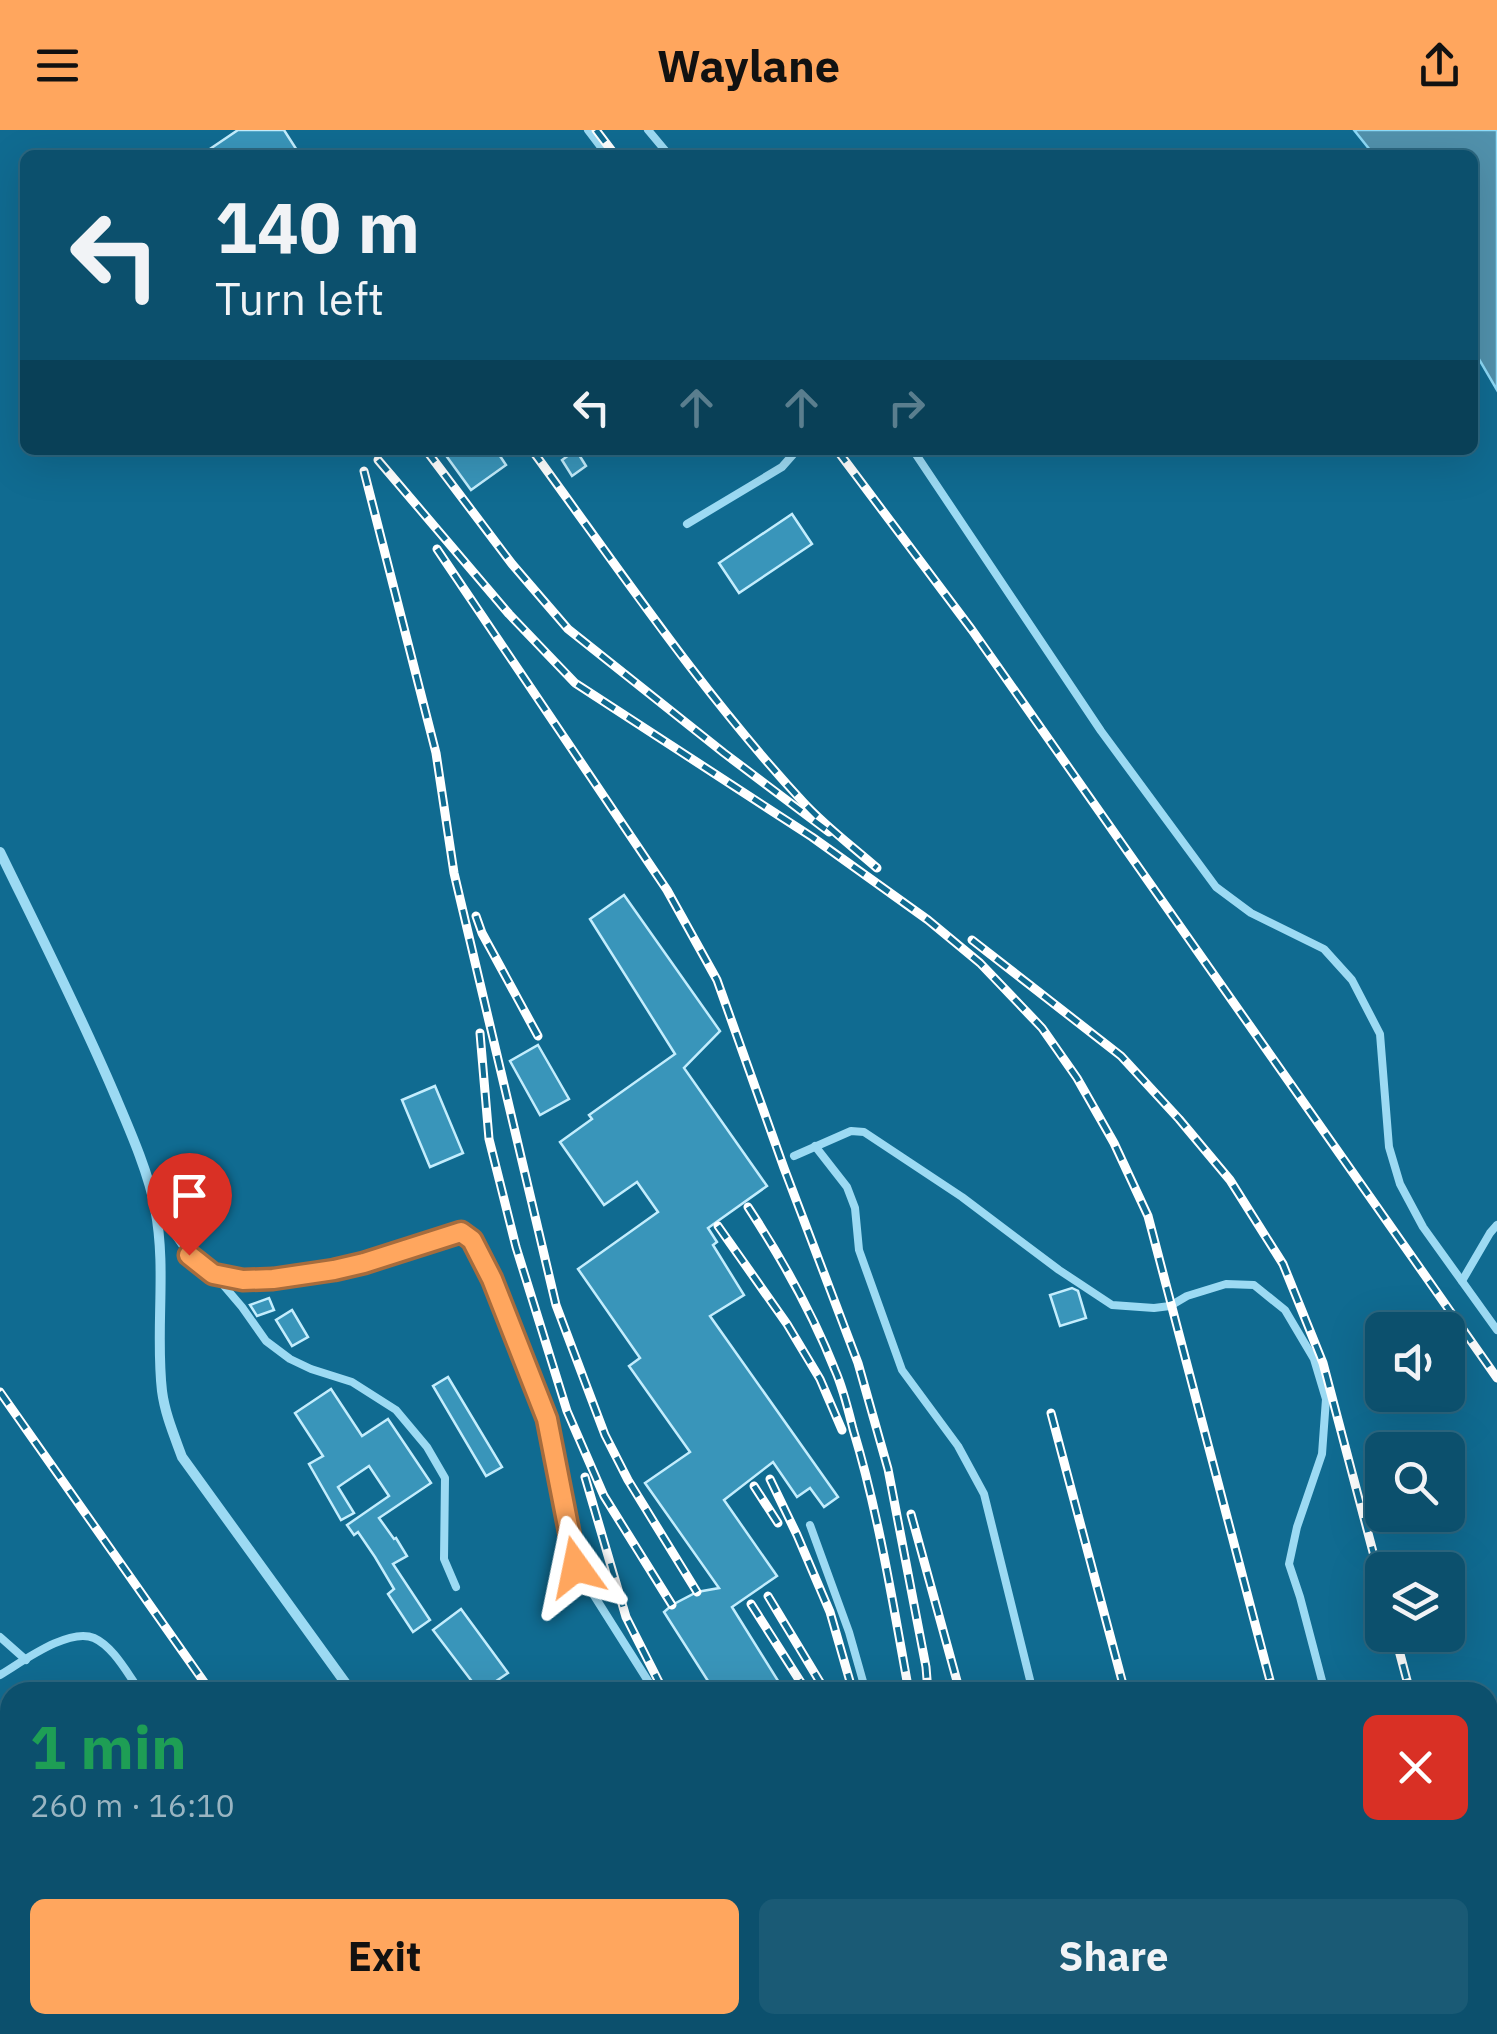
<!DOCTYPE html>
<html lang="en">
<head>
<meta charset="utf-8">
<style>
  :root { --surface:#0c506d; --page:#1a5a75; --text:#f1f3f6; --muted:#9ab5c2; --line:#2c6780; --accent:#ffa65e }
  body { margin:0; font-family:"IBM Plex Sans",sans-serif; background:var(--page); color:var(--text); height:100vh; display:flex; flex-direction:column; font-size:38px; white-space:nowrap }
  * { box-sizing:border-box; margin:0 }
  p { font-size:32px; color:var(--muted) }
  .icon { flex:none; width:55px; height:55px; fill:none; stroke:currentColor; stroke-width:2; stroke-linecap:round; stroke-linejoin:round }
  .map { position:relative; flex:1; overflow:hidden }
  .side { position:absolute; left:0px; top:1552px; width:1498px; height:352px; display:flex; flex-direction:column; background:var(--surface); border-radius:30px 30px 0 0; box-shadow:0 10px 40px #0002,0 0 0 2px var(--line) }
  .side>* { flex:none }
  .banner { position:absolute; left:20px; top:20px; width:1458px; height:305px; border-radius:15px; box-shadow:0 10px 40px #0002,0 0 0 2px var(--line); background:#0c506d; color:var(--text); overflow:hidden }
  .tools { position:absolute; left:1365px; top:1182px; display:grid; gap:20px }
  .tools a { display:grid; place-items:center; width:100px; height:100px; border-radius:15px; background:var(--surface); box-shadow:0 10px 40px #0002,0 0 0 2px var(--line); font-size:50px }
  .pin { position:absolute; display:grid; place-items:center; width:85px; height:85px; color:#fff; margin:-102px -42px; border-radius:50% 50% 50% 0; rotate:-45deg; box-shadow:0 0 10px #0007 }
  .pin .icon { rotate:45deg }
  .me { position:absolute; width:110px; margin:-55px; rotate:348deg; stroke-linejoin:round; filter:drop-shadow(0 0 8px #0008) }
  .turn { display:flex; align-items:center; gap:35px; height:210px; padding:0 30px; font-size:45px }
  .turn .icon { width:130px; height:130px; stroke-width:2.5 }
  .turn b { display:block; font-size:70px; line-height:85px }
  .lanes { display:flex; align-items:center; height:95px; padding:0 30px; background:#0003; justify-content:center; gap:50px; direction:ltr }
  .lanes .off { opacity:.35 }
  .round { display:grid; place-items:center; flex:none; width:105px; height:105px; border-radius:15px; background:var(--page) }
  .head { display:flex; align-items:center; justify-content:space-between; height:170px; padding:0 30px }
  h1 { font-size:60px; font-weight:700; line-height:75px; color:#1e9e55 }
  .action { display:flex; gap:20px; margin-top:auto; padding:20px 30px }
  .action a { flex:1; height:115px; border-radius:15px; background:var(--accent); color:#111; font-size:40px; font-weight:700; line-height:115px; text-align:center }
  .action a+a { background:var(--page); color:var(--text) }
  header { display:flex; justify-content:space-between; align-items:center; height:130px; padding:0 30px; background:var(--accent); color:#111; font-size:45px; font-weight:700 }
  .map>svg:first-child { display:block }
</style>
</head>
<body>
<header><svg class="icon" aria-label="menu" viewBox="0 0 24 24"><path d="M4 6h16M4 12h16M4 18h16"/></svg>Waylane<svg class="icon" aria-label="share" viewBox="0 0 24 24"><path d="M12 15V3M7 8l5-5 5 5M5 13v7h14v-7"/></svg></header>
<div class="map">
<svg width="1497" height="1904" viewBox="0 0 1497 1904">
  <rect width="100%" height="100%" fill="#106b91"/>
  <path fill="#5191ac" stroke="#8ddaf7" stroke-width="2.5" d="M1354,0h143v260l-24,-41 -1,-194h-98z"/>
  <g fill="#3995ba" stroke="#c3edfd" stroke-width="2.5">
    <path d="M238,0h46l16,25h-99z"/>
    <path d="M442,320h54l10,15 -35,25z"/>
    <path d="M576,320l10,16 -14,10 -10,-16z"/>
    <path d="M792,384l20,30 -73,49 -20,-30z"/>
    <path d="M624,765l96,136 -36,37 83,118 -59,42 9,14 -4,3 31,50 -34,21 128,181 -14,10 -14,-19 -13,9 -24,-35 -49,38 53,76 -45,31 53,85h-70l-51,-80 8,-7 25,-13 22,-4 -74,-105 45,-31 -61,-86 11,-8 -62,-89 80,-57 -21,-30 -33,23 -44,-63 32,-23 -3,-4 86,-61 -85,-135z"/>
    <path d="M538,915l31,54 -29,16 -30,-54z"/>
    <path d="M435,956l28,67 -33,14 -28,-67z"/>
    <path d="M1072,1158l6,3 8,27 -26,8 -10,-31z"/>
    <path d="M269,1168l5,12 -17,6 -7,-11z"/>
    <path d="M292,1180l16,27 -16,9 -16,-26z"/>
    <path d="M448,1247l54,90 -16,9 -53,-90z"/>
    <path d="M331,1259l31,47 26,-17 43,64 -52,35 15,21 2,-1 11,18 -14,8 37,56 -17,12 -25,-38 6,-5 -19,-32 -17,-25 -4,3 -7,-10 42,-29 -20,-30 -31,21 16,26 -13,7 -32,-56 14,-8 -28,-43z"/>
    <path d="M461,1479l47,64 -28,19 -47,-62z"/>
  </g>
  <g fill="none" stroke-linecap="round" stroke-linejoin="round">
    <g stroke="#9cdaf3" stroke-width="8">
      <path d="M588,0l19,25"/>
      <path d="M648,0l21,25"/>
      <path d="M913,320l188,281 115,156 35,26 73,36 28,31 28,54 9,113 11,37 23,43 74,103"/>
      <path d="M687,394l95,-57 15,-17"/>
      <path d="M815,1016l32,41 8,21 4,42 43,120 56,76 26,48 49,198"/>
      <path d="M794,1026l57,-25 13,1 98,65 97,73 53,35 42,3 16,-2 17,-10 39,-12 28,1 31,25 29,49 12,40 -4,55 -25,73 -8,37 11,33 25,95"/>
      <path d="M157,1078l32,47 24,18 30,7 30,-1 61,-9 127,-38 12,8 19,39 55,140 29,148 79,125"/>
      <path d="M213,1143l29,34 24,34 24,18 21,10 41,13 44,28 31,37 18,31 -1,81 12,28"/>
      <path d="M1462,1151l28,-48 7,-8"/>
      <path d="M810,1395l39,107 17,60"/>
      <path d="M0,1507l26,23"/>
      <path d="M0,1545c22,-13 69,-48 94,-37 20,9 34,37 47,54"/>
      <path d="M0,1744l10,12"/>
      <path d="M0,1863l10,12"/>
      <path d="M28,1895l8,9"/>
      <path d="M124,1895l7,9"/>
      <path d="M375,1895l7,9"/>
      <path d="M883,1895l4,9"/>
      <path d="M1021,1895l8,9"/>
      <path d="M1124,1895h24"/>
      <path d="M1425,1895l3,9"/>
      <path d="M824,1897l5,7"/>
      <path d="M1048,1904l39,-9"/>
    </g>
    <g stroke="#9cdaf3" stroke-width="10">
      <path d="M0,722c39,80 79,159 114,241 14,33 35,80 41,115 12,61 0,122 7,183 3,23 12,44 20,66l170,235"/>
      <path d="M587,1895l7,9"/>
    </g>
    <g stroke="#fff" stroke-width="9">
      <g id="rail">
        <path d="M596,0l19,25"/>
        <path d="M426,320l86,114 56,65 156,124 105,79"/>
        <path d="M532,320c87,119 170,243 271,352 22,24 49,44 74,66"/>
        <path d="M837,320l135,180 525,748"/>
        <path d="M378,330l131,154 66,69 237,154 116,83 52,43 62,65 35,50 37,65 34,73 125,476"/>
        <path d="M364,341l72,282 18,120 102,432 49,130 23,45 69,112"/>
        <path d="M437,419l230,341 50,90 67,188 74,195 30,106 38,198 2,25"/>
        <path d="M476,786l6,17 56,103"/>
        <path d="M972,810l149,116 58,63 51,61 53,84 40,99 59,223"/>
        <path d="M480,903l9,106 27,108 51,164 37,85 68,109"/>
        <path d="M748,1077c34,52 64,105 87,163 8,18 13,39 18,59 26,86 40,175 56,263"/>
        <path d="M718,1096l69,98 33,55 22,51"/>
        <path d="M0,1262l211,300"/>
        <path d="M1051,1283l74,279"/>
        <path d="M585,1347l41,140 38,75"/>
        <path d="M770,1349l27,56 33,77 23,80"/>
        <path d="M754,1356l24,37"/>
        <path d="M911,1384l49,178"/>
        <path d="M768,1466l58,96"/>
        <path d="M751,1474l56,88"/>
        <path d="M1395,1505l15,57"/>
        <path d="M1488,1863l9,37"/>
        <path d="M444,1895l7,9"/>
        <path d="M901,1895l4,9"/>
        <path d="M921,1895l2,9"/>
        <path d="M947,1895l2,9"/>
        <path d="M1048,1895l2,9"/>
        <path d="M1063,1895l3,9"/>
        <path d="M1106,1895l2,9"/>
        <path d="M1126,1895l2,9"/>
        <path d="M1195,1895l1,2"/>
        <path d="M1357,1895l3,9"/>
      </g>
    </g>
    <use href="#rail" stroke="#106b91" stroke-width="5" stroke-dasharray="15" stroke-linecap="butt"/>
  </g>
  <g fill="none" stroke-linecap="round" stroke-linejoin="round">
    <g stroke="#a66c3d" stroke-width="25">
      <path id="route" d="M189,1125l24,19 30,6 30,-1 61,-9 30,-7 97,-31 11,8 20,39 55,140 29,148"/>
    </g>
    <use href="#route" stroke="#ffa65e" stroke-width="18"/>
  </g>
</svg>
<div class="tools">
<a><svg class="icon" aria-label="sound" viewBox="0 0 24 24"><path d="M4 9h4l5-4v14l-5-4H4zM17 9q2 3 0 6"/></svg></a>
<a><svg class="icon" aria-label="search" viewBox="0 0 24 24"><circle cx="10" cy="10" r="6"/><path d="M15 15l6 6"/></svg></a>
<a><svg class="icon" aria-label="layers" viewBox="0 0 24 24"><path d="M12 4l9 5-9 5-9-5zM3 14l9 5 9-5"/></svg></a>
</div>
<div class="pin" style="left:189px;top:1125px;background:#d93025"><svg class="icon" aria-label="arrive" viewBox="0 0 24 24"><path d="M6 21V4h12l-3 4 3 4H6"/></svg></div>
<svg class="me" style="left:576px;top:1437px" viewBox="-20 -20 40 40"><path d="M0-17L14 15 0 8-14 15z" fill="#ffa65e" stroke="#fff" stroke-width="4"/></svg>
<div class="banner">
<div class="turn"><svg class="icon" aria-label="left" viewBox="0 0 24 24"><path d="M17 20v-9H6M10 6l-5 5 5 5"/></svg><div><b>140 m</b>Turn left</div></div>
<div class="lanes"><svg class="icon" aria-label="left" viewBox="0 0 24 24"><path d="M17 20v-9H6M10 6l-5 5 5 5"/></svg><svg class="icon off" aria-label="ahead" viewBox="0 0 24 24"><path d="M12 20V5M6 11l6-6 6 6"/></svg><svg class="icon off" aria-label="ahead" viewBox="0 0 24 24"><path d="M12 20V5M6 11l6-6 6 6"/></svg><svg class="icon off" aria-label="right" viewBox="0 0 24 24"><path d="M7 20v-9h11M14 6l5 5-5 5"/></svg></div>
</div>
<section class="side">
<div class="head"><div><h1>1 min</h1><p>260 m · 16:10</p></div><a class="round" style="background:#d93025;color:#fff"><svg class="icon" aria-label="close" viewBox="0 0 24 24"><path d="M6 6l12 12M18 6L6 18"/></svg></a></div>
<div class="action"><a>Exit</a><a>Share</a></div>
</section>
</div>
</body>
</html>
